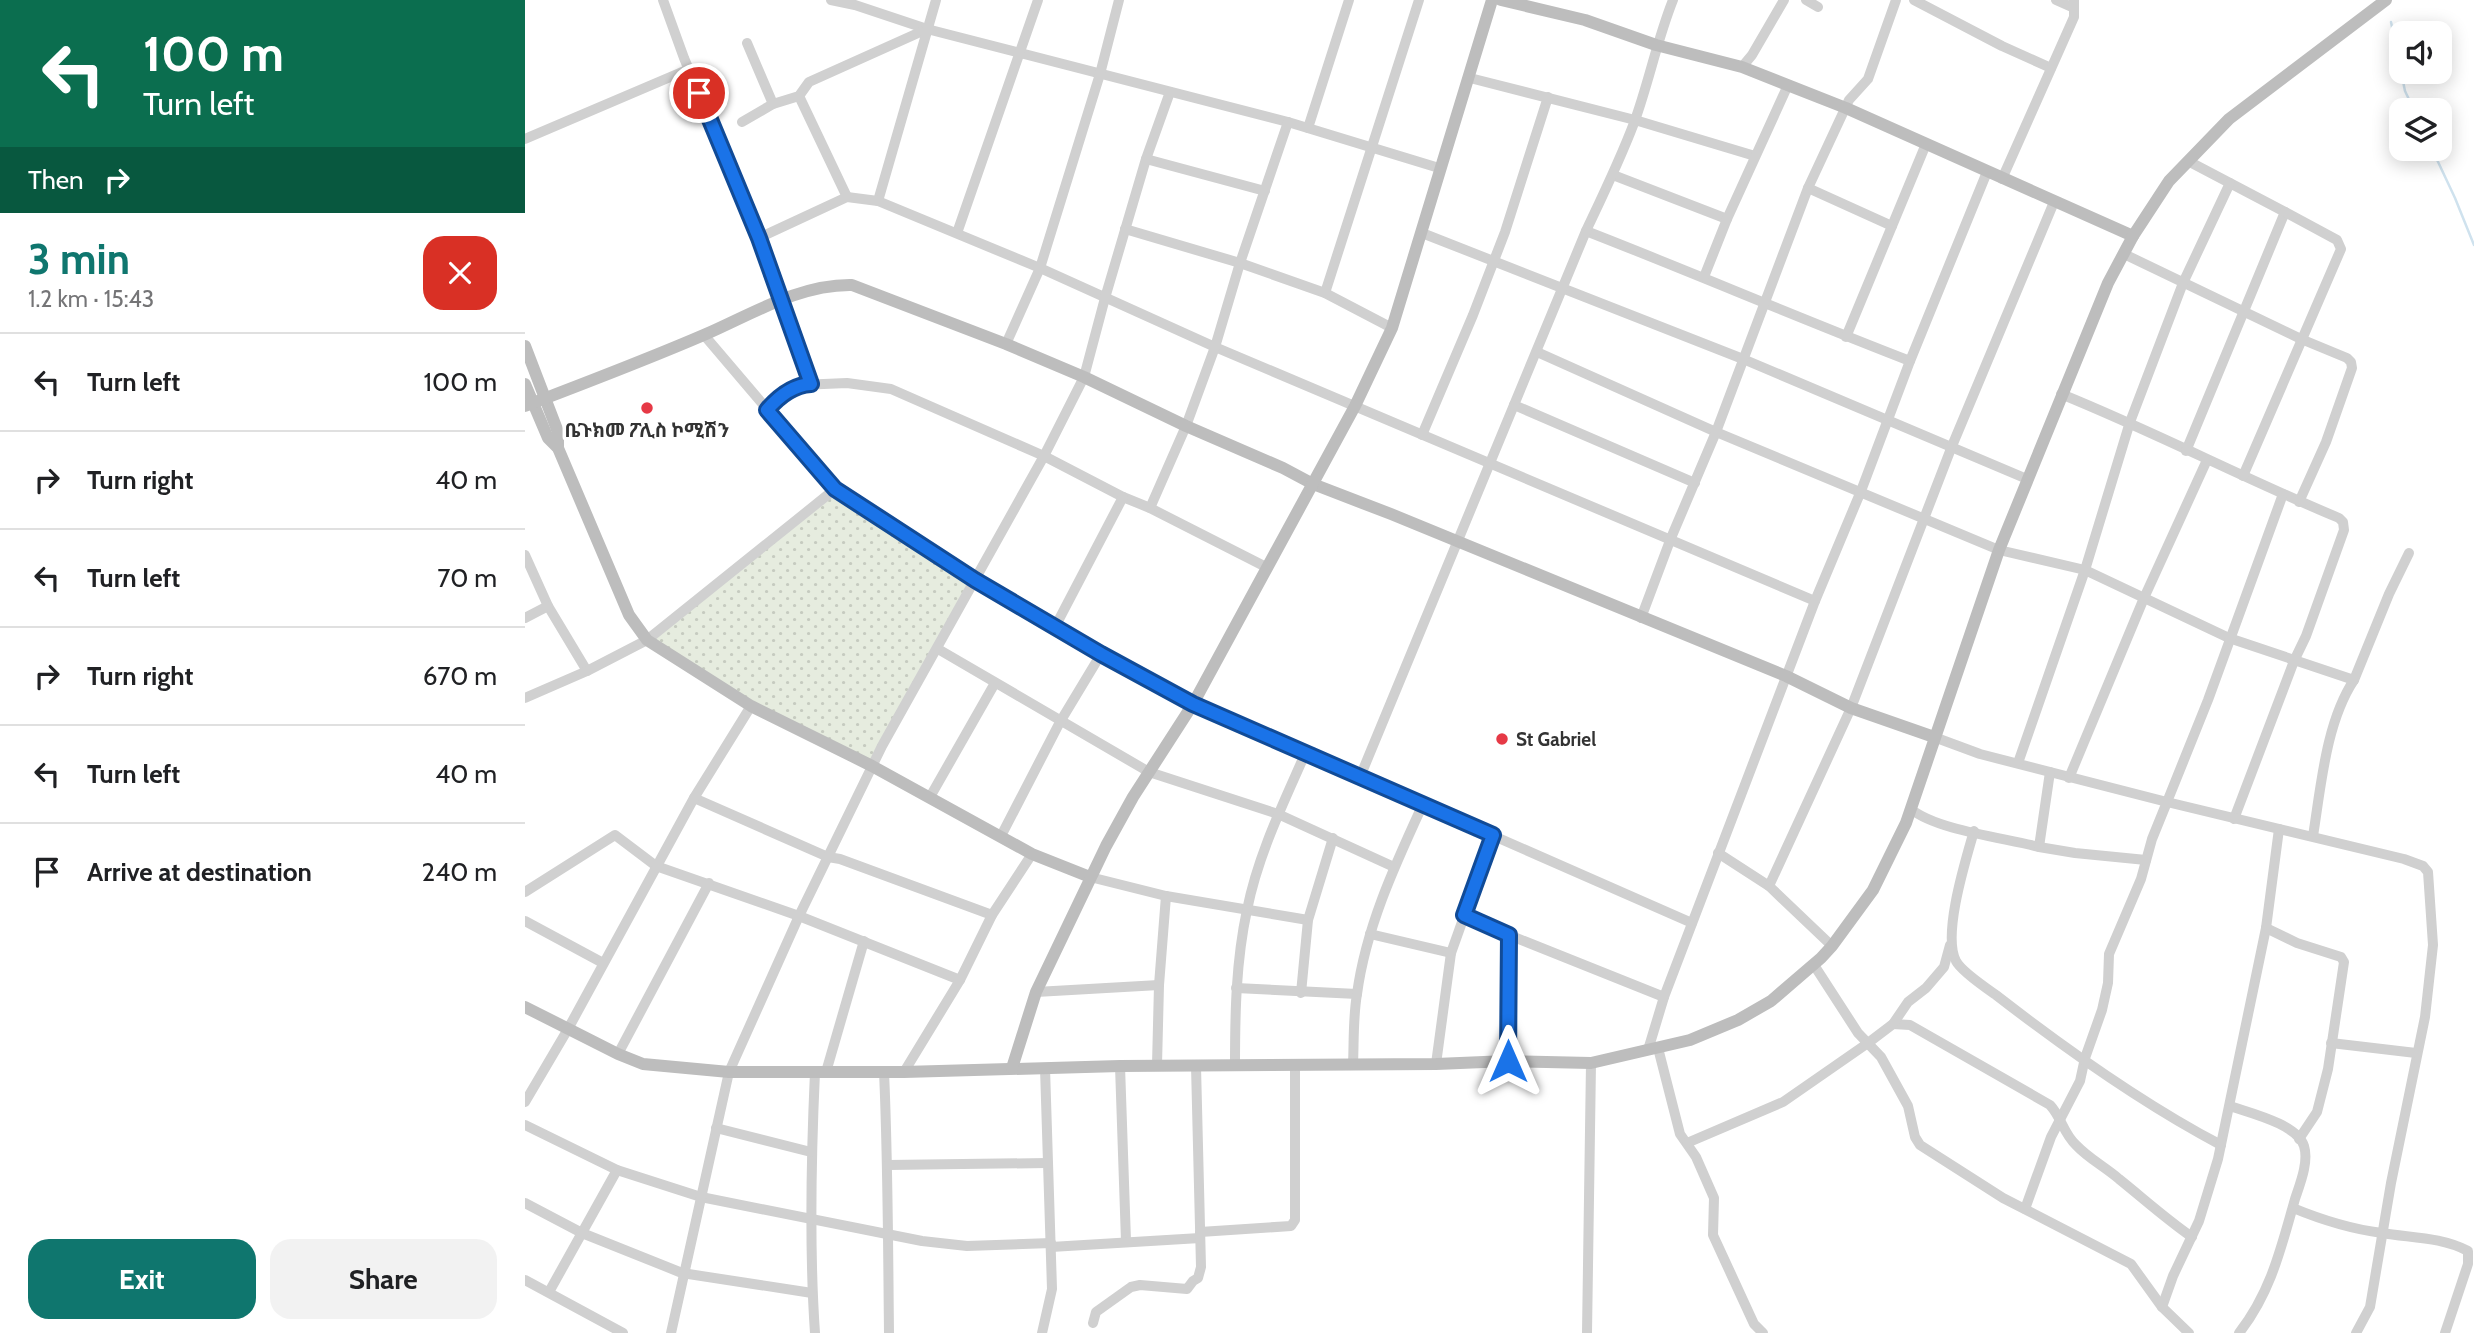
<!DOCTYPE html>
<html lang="en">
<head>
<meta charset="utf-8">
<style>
  :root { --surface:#fff; --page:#f2f2f2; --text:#202124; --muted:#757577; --line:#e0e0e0; --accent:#0f766e }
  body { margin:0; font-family:Cabin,"Noto Sans Ethiopic",sans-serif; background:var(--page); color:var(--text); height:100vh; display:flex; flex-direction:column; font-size:26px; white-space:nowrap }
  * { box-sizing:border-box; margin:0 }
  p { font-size:23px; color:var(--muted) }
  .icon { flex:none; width:38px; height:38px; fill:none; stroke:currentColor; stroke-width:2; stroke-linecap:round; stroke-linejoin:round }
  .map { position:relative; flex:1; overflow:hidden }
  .details { display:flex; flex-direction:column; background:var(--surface); width:525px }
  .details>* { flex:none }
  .top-card { background:#0b6e4f; color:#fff; overflow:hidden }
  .fabs { position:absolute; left:1864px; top:21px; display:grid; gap:14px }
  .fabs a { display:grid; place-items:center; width:63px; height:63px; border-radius:14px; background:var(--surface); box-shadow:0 4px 18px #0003; font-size:35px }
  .pin { position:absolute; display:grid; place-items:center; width:60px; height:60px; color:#fff; margin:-30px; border:4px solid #fff; border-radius:50%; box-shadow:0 2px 7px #0007 }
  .me { position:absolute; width:77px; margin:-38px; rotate:0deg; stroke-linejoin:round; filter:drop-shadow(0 0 5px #0008) }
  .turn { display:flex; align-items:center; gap:24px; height:147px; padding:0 28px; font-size:32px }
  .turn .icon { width:91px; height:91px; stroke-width:2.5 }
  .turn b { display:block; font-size:49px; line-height:60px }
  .then { display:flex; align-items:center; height:66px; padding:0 28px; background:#0003; gap:14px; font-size:26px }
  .round { display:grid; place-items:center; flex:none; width:74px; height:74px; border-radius:21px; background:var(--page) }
  .summary { display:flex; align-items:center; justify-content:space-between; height:119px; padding:0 28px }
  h1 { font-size:42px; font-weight:700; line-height:52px; color:var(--accent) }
  .primary-button { display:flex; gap:14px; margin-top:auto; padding:14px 28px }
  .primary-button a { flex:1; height:80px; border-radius:21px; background:var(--accent); color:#fff; font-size:28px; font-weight:700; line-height:80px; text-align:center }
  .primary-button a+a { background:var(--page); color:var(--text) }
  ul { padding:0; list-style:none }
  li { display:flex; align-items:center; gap:21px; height:98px; padding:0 28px; border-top:2px solid var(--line) }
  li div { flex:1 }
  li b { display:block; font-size:26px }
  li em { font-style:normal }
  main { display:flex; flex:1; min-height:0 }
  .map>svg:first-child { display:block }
</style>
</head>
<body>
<main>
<section class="details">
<div class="top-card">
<div class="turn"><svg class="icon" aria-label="left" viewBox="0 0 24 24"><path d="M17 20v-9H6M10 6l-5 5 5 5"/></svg><div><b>100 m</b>Turn left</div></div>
<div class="then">Then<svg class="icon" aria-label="right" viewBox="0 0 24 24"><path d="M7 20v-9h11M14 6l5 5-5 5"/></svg></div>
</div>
<div class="summary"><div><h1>3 min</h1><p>1.2 km · 15:43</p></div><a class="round" style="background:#d93025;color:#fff"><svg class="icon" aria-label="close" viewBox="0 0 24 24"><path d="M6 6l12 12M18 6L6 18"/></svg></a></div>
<ul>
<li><svg class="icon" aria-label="left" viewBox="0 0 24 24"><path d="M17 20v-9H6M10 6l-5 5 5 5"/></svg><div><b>Turn left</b></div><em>100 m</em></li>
<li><svg class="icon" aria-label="right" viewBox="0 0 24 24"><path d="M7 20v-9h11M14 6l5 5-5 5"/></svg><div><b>Turn right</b></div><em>40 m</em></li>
<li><svg class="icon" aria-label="left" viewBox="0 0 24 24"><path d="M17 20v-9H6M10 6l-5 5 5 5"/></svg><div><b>Turn left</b></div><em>70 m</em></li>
<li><svg class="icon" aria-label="right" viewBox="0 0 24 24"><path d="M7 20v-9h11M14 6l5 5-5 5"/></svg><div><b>Turn right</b></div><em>670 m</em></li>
<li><svg class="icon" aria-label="left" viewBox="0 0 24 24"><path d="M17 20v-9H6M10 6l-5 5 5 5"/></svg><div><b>Turn left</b></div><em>40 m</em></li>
<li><svg class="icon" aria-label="arrive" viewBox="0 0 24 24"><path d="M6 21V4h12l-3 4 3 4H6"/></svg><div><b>Arrive at destination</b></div><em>240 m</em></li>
</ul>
<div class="primary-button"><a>Exit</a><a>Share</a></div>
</section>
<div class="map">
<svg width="1949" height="1333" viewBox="0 0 1949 1333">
  <defs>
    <pattern id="park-dots" width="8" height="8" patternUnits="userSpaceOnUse" patternTransform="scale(1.75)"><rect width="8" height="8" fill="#e6ecdf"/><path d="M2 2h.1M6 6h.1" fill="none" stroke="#c6cbc0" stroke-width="1.8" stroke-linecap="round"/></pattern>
  </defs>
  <rect width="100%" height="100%" fill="#fff"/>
  <path fill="url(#park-dots)" d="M309,490l140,91 -101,187 -127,-64 -97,-66z"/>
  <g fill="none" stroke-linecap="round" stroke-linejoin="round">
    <g stroke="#cfe2ee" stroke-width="2.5">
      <path d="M1866,22l14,69 9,19"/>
      <path d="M1907,149l23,49 19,47"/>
    </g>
    <g stroke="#d0d0d0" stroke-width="10">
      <path d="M138,0l21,58 75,180 52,146"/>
      <path d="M306,0l24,5 72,24 361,93 151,46"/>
      <path d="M1281,0l12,7"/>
      <path d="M1389,0l88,46 49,22"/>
      <path d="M1531,0l18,8"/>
      <path d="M222,43l26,61"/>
      <path d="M1217,67l10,-12 32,-55"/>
      <path d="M945,78l165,42 120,36"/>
      <path d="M274,96l48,101"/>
      <path d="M217,122l31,-18 26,-8 10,-14 118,-53"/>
      <path d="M783,128l41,-128"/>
      <path d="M0,139l164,-70"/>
      <path d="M621,159l119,32"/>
      <path d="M1088,175l114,44"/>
      <path d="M1477,179l72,-162v-17"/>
      <path d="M1283,188l84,38"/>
      <path d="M353,201l58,-201"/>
      <path d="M600,229l115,34 85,30 67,35"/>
      <path d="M1061,231c108,42 215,88 324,130"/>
      <path d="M432,233l81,-233"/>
      <path d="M897,233l321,126 284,120"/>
      <path d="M234,238l88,-41 31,4 162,67 175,79 600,254"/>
      <path d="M1599,254l177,85 46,19 4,4 1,6 -26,74 -27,60"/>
      <path d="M1179,277l23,-58 61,-134"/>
      <path d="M800,293l94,-293"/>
      <path d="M179,335l131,154 140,91 126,74 92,50 499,219"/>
      <path d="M1321,337l80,-193"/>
      <path d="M481,344l34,-76 60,-194 19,-74"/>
      <path d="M1012,352l179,80 283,118 86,20 144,68 125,42c-28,42 -33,106 -41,156"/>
      <path d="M1536,394c94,38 184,85 278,124l4,4 1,8 -38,106 -12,25 -60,158"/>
      <path d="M989,405l181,78"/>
      <path d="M242,409l10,-11 23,-13 47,-2 44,6 153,67 79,41 27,11 116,59"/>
      <path d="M897,435l51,-120 32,-83 43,-135"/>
      <path d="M1661,451l99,-239 -97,-51"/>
      <path d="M1718,476l98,-227 -4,-9 -52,-28"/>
      <path d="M1758,494l-75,206 -41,102 237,57 19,7 5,6 5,73 -8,72 -34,166 -21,124 -14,26"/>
      <path d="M625,508l36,-82 29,-79 25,-84 48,-141"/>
      <path d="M0,555l23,51 39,65"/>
      <path d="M0,618l23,-12"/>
      <path d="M1116,618l30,-80 45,-106 92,-244 41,-88 19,-21 28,-79"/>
      <path d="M530,627l68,-130"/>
      <path d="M413,649l211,123 129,42 116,53"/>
      <path d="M1829,680l35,-86 20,-41"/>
      <path d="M0,698l62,-27 60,-31 188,-151"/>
      <path d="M1409,737l46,17 187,48 -15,37 -11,40 -32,75 -1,29 -6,27 -17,48 -5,23 -29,56 -26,72"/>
      <path d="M1493,763l67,-193 45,-148 53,-139 47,-100"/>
      <path d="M835,777l226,-546c17,-36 34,-71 48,-108 15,-41 23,-83 39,-123"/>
      <path d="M1544,778l75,-180 63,-138"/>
      <path d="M405,797l65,-114"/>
      <path d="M169,798l134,59 12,2 152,56"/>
      <path d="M1386,809c25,21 94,29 128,38l11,-75"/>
      <path d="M1449,831c-8,28 -32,104 -18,130 5,10 30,27 40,34 71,55 147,109 225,150"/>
      <path d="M476,836l59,-114 41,-68"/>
      <path d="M1514,847l36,6 71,7"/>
      <path d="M1193,853l51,33 63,60"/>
      <path d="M565,877l76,19 142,24"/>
      <path d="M1244,886l82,-178 101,-262 102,-244"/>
      <path d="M0,892l90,-57 41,31 143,50 161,64"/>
      <path d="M939,915l45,20 155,62"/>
      <path d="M0,921l78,42"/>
      <path d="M1741,928l31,15 44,14 3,5 -16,107 -11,43 -18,27"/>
      <path d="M845,934l81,19"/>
      <path d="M1289,965l44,68 23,24 27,49 7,31 5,8 83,53 128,66 31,43 27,26"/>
      <path d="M711,988l121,6"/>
      <path d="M511,992l123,-7"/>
      <path d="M776,993l7,-73 25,-82"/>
      <path d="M1368,1024l17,1 140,80c12,13 13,28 26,40 12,13 29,22 43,34 25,20 47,40 73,58"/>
      <path d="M1806,1043l85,10"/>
      <path d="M1133,1048l22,86 16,23 18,41 -1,37 41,89 9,9"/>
      <path d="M1123,1050l16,-53 151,-396 46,-110 49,-130 77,-189"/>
      <path d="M93,1054l91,-171"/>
      <path d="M983,1061l1,-126"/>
      <path d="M911,1064l15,-111 42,-118"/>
      <path d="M632,1065l2,-80 7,-89"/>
      <path d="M710,1065c0,-52 1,-104 12,-155 11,-55 36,-106 58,-156"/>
      <path d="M828,1065c1,-24 0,-48 4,-71 9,-67 38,-129 66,-190"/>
      <path d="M595,1066l6,175"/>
      <path d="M290,1072c-4,87 -6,175 0,261"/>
      <path d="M301,1072l38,-131"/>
      <path d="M359,1072c4,87 4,174 5,261"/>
      <path d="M379,1072l56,-92 32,-65 40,-61"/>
      <path d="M0,1102l43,-73 126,-231 57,-92"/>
      <path d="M1705,1106c20,7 67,18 74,40 5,16 -4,38 -9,53 -14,49 -24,93 -56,134"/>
      <path d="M0,1125l92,45 84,27 221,44 45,5 84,-3"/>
      <path d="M191,1128l95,24"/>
      <path d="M1162,1143l96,-41 85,-59 25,-19 15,-22 18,-14 18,-21 6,-22"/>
      <path d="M363,1165l159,-2"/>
      <path d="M0,1203l57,30 100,40 130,20"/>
      <path d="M1768,1208c29,12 58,21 89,25 30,5 59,4 86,18v13l-23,69"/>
      <path d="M675,1232l91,-6 4,-6v-155"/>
      <path d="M526,1247l149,-9"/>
      <path d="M0,1280l98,53"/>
      <path d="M24,1292l68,-122"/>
      <path d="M1637,1307l11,-31 26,-55 19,-62 48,-231 13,-99"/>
      <path d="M568,1323l3,-11 35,-25 9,-2 47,4 6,-8 5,-3 3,-11 -5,-201"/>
      <path d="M146,1333l58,-261 70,-156 83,-170 162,-290 40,-79 21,-79 41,-139 24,-67"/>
      <path d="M517,1333l10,-44 -7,-221"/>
      <path d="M1062,1333l4,-270"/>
    </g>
    <g stroke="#bdbdbd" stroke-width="12">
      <path d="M976,0l84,20 71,25 86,22 104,41 287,128"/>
      <path d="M0,346l33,86v16"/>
      <path d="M0,384l23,54 10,10 71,167 18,25 104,66 121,60 160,88 58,23"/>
      <path d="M0,406c60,-23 121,-46 181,-72 46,-20 94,-50 146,-49l154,59 78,33 102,49 97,42 30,16 78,30 395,162 65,32 83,29"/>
      <path d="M0,1007l93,47 25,10 86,8h175l216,-6 316,-2 72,-3 83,2 99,-23 48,-20 33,-19 50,-43 11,-12 41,-56 33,-67 93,-273 109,-267 25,-47 36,-55 60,-62 157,-119"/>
      <path d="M487,1068l24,-76 70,-146 27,-49 60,-93 162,-298 37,-78 100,-328"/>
    </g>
  </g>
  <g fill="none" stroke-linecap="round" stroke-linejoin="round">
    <g stroke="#114b97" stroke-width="18">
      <path id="route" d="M174,93l60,145 52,146c-18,1 -32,12 -44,26l68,79 140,91 126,74 92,50 300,131 -29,80 45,20 -1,126"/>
    </g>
    <use href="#route" stroke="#1a73e8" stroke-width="12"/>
  </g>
  <g fill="#e63946" stroke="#fff" stroke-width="2.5">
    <circle cx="122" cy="408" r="7"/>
    <circle cx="977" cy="739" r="7"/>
  </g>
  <g text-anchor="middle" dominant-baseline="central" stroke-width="7" stroke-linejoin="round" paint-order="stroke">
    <g font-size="19" font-weight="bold" fill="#333" stroke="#fff">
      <text x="122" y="430">ቤጉክመ ፖሊስ ኮሚሽን</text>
      <text x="991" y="739" text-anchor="start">St Gabriel</text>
    </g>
  </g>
</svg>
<div class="fabs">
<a><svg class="icon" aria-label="sound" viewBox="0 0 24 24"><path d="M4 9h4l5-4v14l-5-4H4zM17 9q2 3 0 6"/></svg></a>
<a><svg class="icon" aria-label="layers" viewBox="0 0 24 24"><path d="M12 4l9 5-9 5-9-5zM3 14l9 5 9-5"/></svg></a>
</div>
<div class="pin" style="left:174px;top:93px;background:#d93025"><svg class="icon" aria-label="arrive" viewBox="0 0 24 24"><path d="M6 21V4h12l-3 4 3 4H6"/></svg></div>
<svg class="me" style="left:983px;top:1061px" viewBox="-20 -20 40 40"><path d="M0-17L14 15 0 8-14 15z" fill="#1a73e8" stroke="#fff" stroke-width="4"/></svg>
</div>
</main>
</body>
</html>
